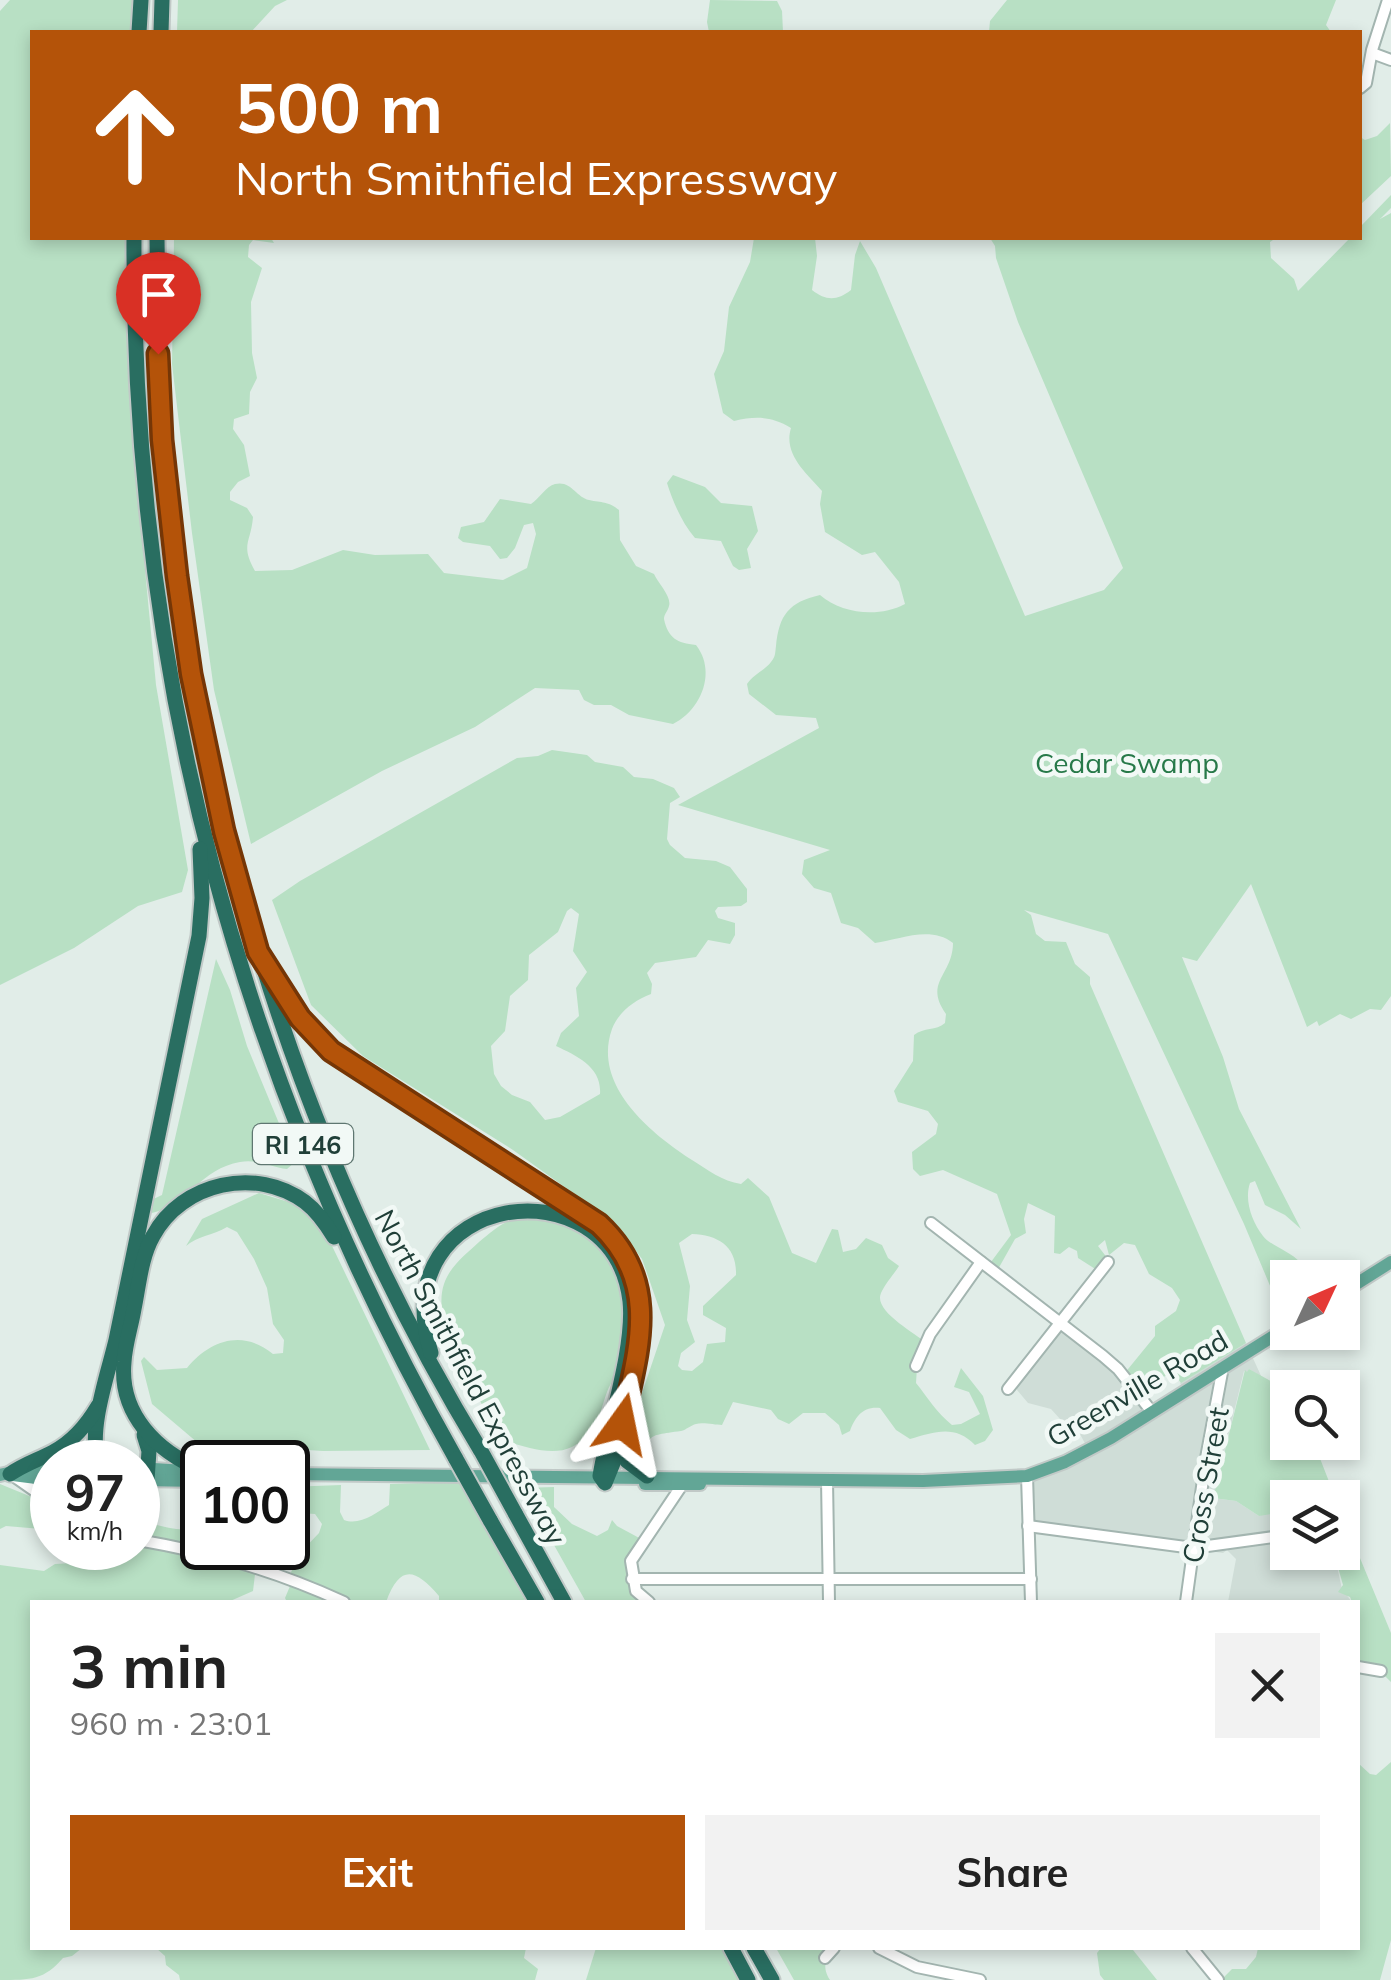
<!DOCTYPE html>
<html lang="en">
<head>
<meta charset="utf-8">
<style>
  :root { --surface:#fff; --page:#f2f2f2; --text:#222; --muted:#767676; --accent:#b45309 }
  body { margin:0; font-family:Mulish,sans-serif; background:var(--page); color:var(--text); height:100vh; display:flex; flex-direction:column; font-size:38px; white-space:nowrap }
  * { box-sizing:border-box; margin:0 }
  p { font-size:32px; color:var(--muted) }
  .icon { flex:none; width:55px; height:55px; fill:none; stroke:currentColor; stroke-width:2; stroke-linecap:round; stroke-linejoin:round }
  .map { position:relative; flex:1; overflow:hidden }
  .panel { position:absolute; left:30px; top:1600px; width:1330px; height:350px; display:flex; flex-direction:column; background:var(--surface); border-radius:0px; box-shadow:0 5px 15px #0003 }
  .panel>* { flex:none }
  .guide { position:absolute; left:30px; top:30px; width:1332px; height:210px; border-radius:0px; box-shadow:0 5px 15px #0003; background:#b45309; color:#fff; overflow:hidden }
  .needle { width:65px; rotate:46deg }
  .buttons { position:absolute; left:1270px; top:1260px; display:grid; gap:20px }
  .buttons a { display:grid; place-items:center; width:90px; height:90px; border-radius:0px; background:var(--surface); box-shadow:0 5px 15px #0003; font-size:50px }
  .speed { position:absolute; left:30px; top:1440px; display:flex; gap:20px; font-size:50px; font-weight:700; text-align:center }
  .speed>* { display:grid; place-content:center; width:130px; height:130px; border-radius:50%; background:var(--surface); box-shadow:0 5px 15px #0003; line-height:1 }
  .speed small { font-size:25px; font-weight:400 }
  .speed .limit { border:5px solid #111; border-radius:15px; background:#fff; color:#111 }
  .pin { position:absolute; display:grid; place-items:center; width:85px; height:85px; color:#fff; margin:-102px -42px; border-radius:50% 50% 50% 0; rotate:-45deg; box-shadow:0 0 10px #0007 }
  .pin .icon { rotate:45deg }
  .me { position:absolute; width:110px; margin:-55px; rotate:12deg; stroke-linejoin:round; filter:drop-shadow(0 0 8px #0008) }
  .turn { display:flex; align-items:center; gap:35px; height:210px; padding:0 40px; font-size:45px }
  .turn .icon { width:130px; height:130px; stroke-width:2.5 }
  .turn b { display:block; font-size:70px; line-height:85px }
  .round { display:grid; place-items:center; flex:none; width:105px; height:105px; border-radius:0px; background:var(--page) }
  .overview { display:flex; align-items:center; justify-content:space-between; height:170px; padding:0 40px }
  h1 { font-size:60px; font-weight:700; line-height:75px }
  .primary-button { display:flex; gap:20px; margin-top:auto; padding:20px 40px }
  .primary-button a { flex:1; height:115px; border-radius:0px; background:var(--accent); color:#fff; font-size:40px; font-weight:700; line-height:115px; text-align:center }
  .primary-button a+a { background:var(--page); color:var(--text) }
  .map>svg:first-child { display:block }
</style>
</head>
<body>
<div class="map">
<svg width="1391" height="1980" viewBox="0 0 1391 1980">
  <rect width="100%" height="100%" fill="#e1ede8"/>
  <path fill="#cfddd7" d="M1059,1322l47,35 46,53 32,-19 -4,-8 66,-40 16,35 -13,-9 -1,4 -4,-2 -31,127 23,3 23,15 15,-8 13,1 1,43 46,1 8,36 10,13h-124l8,-43 -9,-9 -4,3 -193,-27 -2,-45 60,-32 -7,-13 -11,-6 -19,-21 -23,-6 -16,-19z"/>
  <g fill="#b8e0c4" fill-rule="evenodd">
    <path d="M10,0h129l-1,32h-106v206h103l-1,216 22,231 32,185 -6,22 -44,14 -64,42 -74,37v-974z"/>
    <path d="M178,0h109l-12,6 -24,26h-74z"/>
    <path d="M710,0l67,1 5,10 1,21h-74l-2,-10z"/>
    <path d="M1007,0h329l-10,25 5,7h-342l1,-11z"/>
    <path d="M1390,123l1,53 -31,29v-68l5,3 12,-4z"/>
    <path d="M1391,195v13l-11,11 11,-6v783l-10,14 -11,-1 -19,10 -11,-5 -21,12 -2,-5 -10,6 -56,-143 -54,77 -15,-4 41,100 16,52 62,120 -16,-14 -20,-10 -10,-24 -5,2c-6,17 2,39 13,53 9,11 26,14 39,28l-1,13 -13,1 -4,7 3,8v33l-43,-102 -136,-290 -84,-24 7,5 5,19 9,7 21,1 9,22 15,13v7l156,359 -65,40 -6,-8 2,-7 -37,25 -16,-19 31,-38v-10l21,-15 4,-11 -8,-12 -23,-14 -14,-29 -11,-2 -15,12 -4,-15 -7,6 10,13 -8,13 -22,-14 -1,-7 -8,-4 -9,7 -6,-1 1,-37 -27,-13 -4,16 2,14 -11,6 -18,32 -9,-5 23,-31 -14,-41 -54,-24 -23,6 -7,-7 -1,-17 24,-18 2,-10 -10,-13 -30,-9 -4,-11 19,-30 1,-26c10,-8 22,-4 31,-12l1,-9c-23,-32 7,-39 7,-71 -23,-18 -54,-3 -78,0l-17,-15 -17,-5 -10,-30 -17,-5 -12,-14 2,-14 26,-10 -152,-45 141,-77 -3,-10 -40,-3 -27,-21 -2,-10c7,-10 17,-13 24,-22 5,-6 4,-10 5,-16 3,-31 13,-44 44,-51 22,19 59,23 85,9l-6,-22 -24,-30 -13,3 -37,-23 -5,-28 2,-13c-16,-18 -39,-37 -31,-63 -20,-12 -35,-12 -57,-7l-11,-8 -9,-39 10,-23 5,-44 21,-45 4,-24h61l2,18 -5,34c14,11 25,11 39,0l4,-35 5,-14 16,27 149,348 79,-26 19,-22 -105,-246 -22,-64 -1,-12 -5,-8h286l-6,4 1,16 23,21 4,12 52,-53h10v-11z"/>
    <path d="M174,238h97l3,5 -21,-3 -4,5 -1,12 14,11 -11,34 1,51 5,25 -7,14 -1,22 -15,5 -1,10 11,16 6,31 -12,6 -8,10v8l17,8 6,9c-2,26 -13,27 2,54l37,-1 51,-20 32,5 53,-1 16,19 59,7 24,-12 9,-34 -3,-11 -9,2 -9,23 -8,10 -7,1 -10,-13 -27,-4 -5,-4 3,-11 23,-5 16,-23 31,5c8,-5 15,-18 24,-20 16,-4 21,13 34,16 13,3 19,1 30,10l1,30 16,26 18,8c4,9 18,23 15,32 -1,5 -5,8 -5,13 4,19 13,24 32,26 21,27 5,65 -23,79l-44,-9 -18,-10h-17l-10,-5 -5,-10 -44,-2 -60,39 -93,44 -131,73 -37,-154 -22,-157 -20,-169z"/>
    <path d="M673,475l32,12 16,16 31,3 6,25 -11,18 4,19 -12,2 -6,-4 -12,-25 -26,-3c-13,-15 -22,-36 -28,-55z"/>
    <path d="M552,750l35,5 8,7 28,5 11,10 19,2 21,9 6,9 -10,6 -3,36 3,6 15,13 31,3 14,6 17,22v13l-6,4 -23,1 -3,4 3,7 17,5v12l-5,9 -22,-4 -12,17 -41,6 -8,10 5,11 -1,10c-17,6 -33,19 -39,35 -20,56 38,104 80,131 16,10 30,21 49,24l7,-6 21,19 23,56 24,10 16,-34 6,1 5,22 13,-3 10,-11 16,7 6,13 11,8c-5,8 -14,18 -18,27 -8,18 33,39 45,50l-9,24 -1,16c12,15 21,30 36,42l9,-1 19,-10 -11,-22 -15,-5 7,-19 22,28 10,34 -8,11 -10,4c-20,-21 -41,-13 -65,-6l-14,-9 -16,-22c-17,-2 -25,9 -30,23l-8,4 -3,-10 -14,-12h-22l-14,11 -11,-5 -7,-9 -38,-8 -11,23c-7,0 -19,-3 -26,-1 -5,1 -10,6 -15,7 -37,5 -34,3 -35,42l-3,2 -11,-25 8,-51 25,-74 -23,-66 -27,-36 -102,-73 -150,-94 -52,-51 -39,-105 28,-19 217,-123 21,-2zM571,908l8,6 -6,37 14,21 -11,16 3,28 -18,17 -5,13c21,10 46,21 44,48l-40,23 -15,3 -15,-18 -18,-7 -11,-9 -7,-12 -3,-28 14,-15 5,-35 18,-16 1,-25 29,-23 9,-21zM692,1234c26,1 45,12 44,41l-33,31v9l23,13 -1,14 -18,2 -4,18 -11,9 -10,-1 -4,-4 3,-13 14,-11 -8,-22 3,-34 -11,-43z"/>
    <path d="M216,959l14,31 17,56 48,116 -8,7c-16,-2 -29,-10 -47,-7 -38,6 -55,44 -88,51l-3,-12 13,-6z"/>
    <path d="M259,1193l33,10 30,22 108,225 -107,1 -125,-8 -46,-39 -11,-43 3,-4 13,13 30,-2c23,-28 56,-39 86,-14l10,-1 1,-13 -11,-16 -6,-36 -13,-29 -17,-27 -10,-5c-13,8 -30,9 -41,19l16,-27z"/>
    <path d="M511,1220c24,0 55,-3 76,10 39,26 45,92 33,134 -3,9 -9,18 -13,28 -9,25 -9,41 -35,55 -21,10 -47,-1 -68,-6 -21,-37 -75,-113 -60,-157 6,-18 22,-30 35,-42 11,-9 19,-17 32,-22z"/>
    <path d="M1249,1369l38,21 1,52 26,1 21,54 -47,1 -1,11 -12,-1 -4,6 -12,2 -23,-15 -23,-3 32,-128 2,2z"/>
    <path d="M460,1482l66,120h-87v-6c-24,-28 -39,-32 -53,6h-99l-2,-4 8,-19 -3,-4 8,-20 21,-22 3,-9 -7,-10 -16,-1 -11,-6v-20l53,-2 -1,27 4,8c16,6 32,-7 45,-15l1,-21z"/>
    <path d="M0,1484l44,18 -8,19 5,8 -35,-3 -6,3z"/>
    <path d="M554,1487v20l18,17 25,12 11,-6 4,-10 5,6 26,14 -8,15v30l16,17h-65l-64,-114z"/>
    <path d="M1343,1517l48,116v49l-13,-13 -20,-3v-64h-6l-2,-5 -12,-5 5,-7 -9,-32 8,-1z"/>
    <path d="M138,1520c22,5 40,14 64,7v21l54,18 -3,25 -25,11h-196v346h50l-10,8 -9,2c-19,22 -32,22 -63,22v-415l44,6 11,-7 18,-1 19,-7 8,-8h38z"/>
    <path d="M1391,1762v178l-11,40h-159l11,-11h14l10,-12 2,-9h100v-157l2,-8 -2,-20 12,11 6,1z"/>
    <path d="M156,1948h370l-2,10 14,11 -3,11h-355l-1,-5 -13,-10 -1,-9z"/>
    <path d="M596,1948h126l18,32h-154z"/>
    <path d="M776,1948h58c-9,12 -12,19 -4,32h-36z"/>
    <path d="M1101,1948l32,2 24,30h-53l-4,-5 -3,-22z"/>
  </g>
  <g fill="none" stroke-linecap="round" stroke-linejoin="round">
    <g stroke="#a3b5b0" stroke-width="14">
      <g id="minor">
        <path d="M1372,53l19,7"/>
        <path d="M1360,88l6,-5 6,-33 16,-50"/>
        <path d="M931,1223l172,133 15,13 34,43"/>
        <path d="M916,1366l14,-32 51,-72"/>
        <path d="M1008,1389l100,-127"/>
        <path d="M12,1475l40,28"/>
        <path d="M1027,1476l4,126"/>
        <path d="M827,1480l2,122"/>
        <path d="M1028,1526l165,22 95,-13"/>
        <path d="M138,1540c75,13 136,30 206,62"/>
        <path d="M632,1579h399"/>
        <path d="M649,1602l-13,-11 -5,-30 51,-76"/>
        <path d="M1186,1602l20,-144 17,-91"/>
        <path d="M1358,1667l23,4"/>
        <path d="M879,1948l38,19 63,13"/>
        <path d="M1192,1948l26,32"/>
        <path d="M825,1958l9,-10"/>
      </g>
    </g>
    <g stroke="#c1c9c7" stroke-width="16">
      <g id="major">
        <path d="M1342,1293l49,-31"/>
        <path d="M138,1468l62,4"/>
        <path d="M288,1474l635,7 104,-5 38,-14 46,-24 177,-111"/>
        <path d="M0,1475l31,-7h21"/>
        <path d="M13,1475l39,5"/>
        <path d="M138,1480l64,1"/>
        <path d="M645,1484h55"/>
      </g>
    </g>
    <g stroke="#c1c9c7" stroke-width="19">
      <g id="highway">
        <path d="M139,32l2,-32"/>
        <path d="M161,32l1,-32"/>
        <path d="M134,238c-2,438 106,839 322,1221"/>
        <path d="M157,238c1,68 0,136 6,204 30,361 130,699 318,1009"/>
        <path d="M266,965l34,53 31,33 268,173c72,68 29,139 21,222l7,15 20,15"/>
        <path d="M431,1353c-49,-163 182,-193 199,-52 5,47 -22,126 -30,175l5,7 15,-37"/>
        <path d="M144,1435l5,16 -2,29"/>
        <path d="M98,1462c-10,-33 10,-88 18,-122l83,-404 3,-38 -2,-49"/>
        <path d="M202,1470c-45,-18 -83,-56 -78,-108 1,-18 7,-35 10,-53 5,-24 7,-52 19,-73 29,-54 104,-70 152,-34 12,9 21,22 29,35"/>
        <path d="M10,1474c14,-10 28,-14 43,-22 19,-10 35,-29 45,-46"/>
        <path d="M515,1513l49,89"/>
        <path d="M490,1520l47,82"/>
        <path d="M731,1948l17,32"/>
        <path d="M754,1948l18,32"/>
      </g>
    </g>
    <use href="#minor" stroke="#fff" stroke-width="10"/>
    <use href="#major" stroke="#62a696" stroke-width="12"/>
    <use href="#highway" stroke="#296e61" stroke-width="15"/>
    <g stroke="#c1c9c7" stroke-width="19" stroke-linecap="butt">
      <g id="highway-bridge">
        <path d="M481,1451l34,62"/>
        <path d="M456,1459l34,61"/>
      </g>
    </g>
    <use href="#highway-bridge" stroke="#296e61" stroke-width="15"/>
  </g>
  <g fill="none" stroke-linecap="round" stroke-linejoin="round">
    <g stroke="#753606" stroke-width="25">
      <path id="route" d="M158,354l4,86 15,136 14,98 33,157 34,121 42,66 31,33 268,173c63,59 39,126 23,200"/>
    </g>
    <use href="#route" stroke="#b45309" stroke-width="18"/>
  </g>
  <g text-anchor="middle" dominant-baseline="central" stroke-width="9" stroke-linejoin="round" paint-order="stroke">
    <rect fill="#f2f9f6" stroke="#5f7771" stroke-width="2.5" x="253" y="1124" width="100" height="40" rx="8"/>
    <g font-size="25" font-weight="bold" fill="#203f38">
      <text x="303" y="1144">RI 146</text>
    </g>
    <g font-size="28" fill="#277949" stroke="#f2f9f6">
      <text x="1127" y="762">Cedar Swamp</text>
    </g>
    <g font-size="28" fill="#203f38" stroke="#f2f9f6">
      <text transform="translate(471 1377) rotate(62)">North Smithfield Expressway</text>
      <text transform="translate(1137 1388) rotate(-30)">Greenville Road</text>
      <text transform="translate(1205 1485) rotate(-80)">Cross Street</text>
    </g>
  </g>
</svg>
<div class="buttons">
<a><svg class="needle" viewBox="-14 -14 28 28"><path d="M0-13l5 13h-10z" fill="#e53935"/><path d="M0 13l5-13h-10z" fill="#767676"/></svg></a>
<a><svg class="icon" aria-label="search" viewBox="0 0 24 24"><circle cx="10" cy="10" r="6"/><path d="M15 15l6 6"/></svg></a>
<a><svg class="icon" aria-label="layers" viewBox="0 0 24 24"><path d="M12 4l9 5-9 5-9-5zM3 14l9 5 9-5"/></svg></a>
</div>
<div class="speed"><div>97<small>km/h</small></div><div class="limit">100</div></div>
<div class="pin" style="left:158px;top:354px;background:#d93025"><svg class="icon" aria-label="arrive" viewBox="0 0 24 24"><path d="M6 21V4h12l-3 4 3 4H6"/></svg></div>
<svg class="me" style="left:622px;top:1424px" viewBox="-20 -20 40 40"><path d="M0-17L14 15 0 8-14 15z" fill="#b45309" stroke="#fff" stroke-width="4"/></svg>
<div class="guide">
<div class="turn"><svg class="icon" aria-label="ahead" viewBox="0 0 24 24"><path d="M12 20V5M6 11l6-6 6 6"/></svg><div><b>500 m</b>North Smithfield Expressway</div></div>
</div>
<section class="panel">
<div class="overview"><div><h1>3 min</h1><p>960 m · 23:01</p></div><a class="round"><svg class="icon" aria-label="close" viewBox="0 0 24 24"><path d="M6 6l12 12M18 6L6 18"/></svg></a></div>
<div class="primary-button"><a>Exit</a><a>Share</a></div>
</section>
</div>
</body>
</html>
